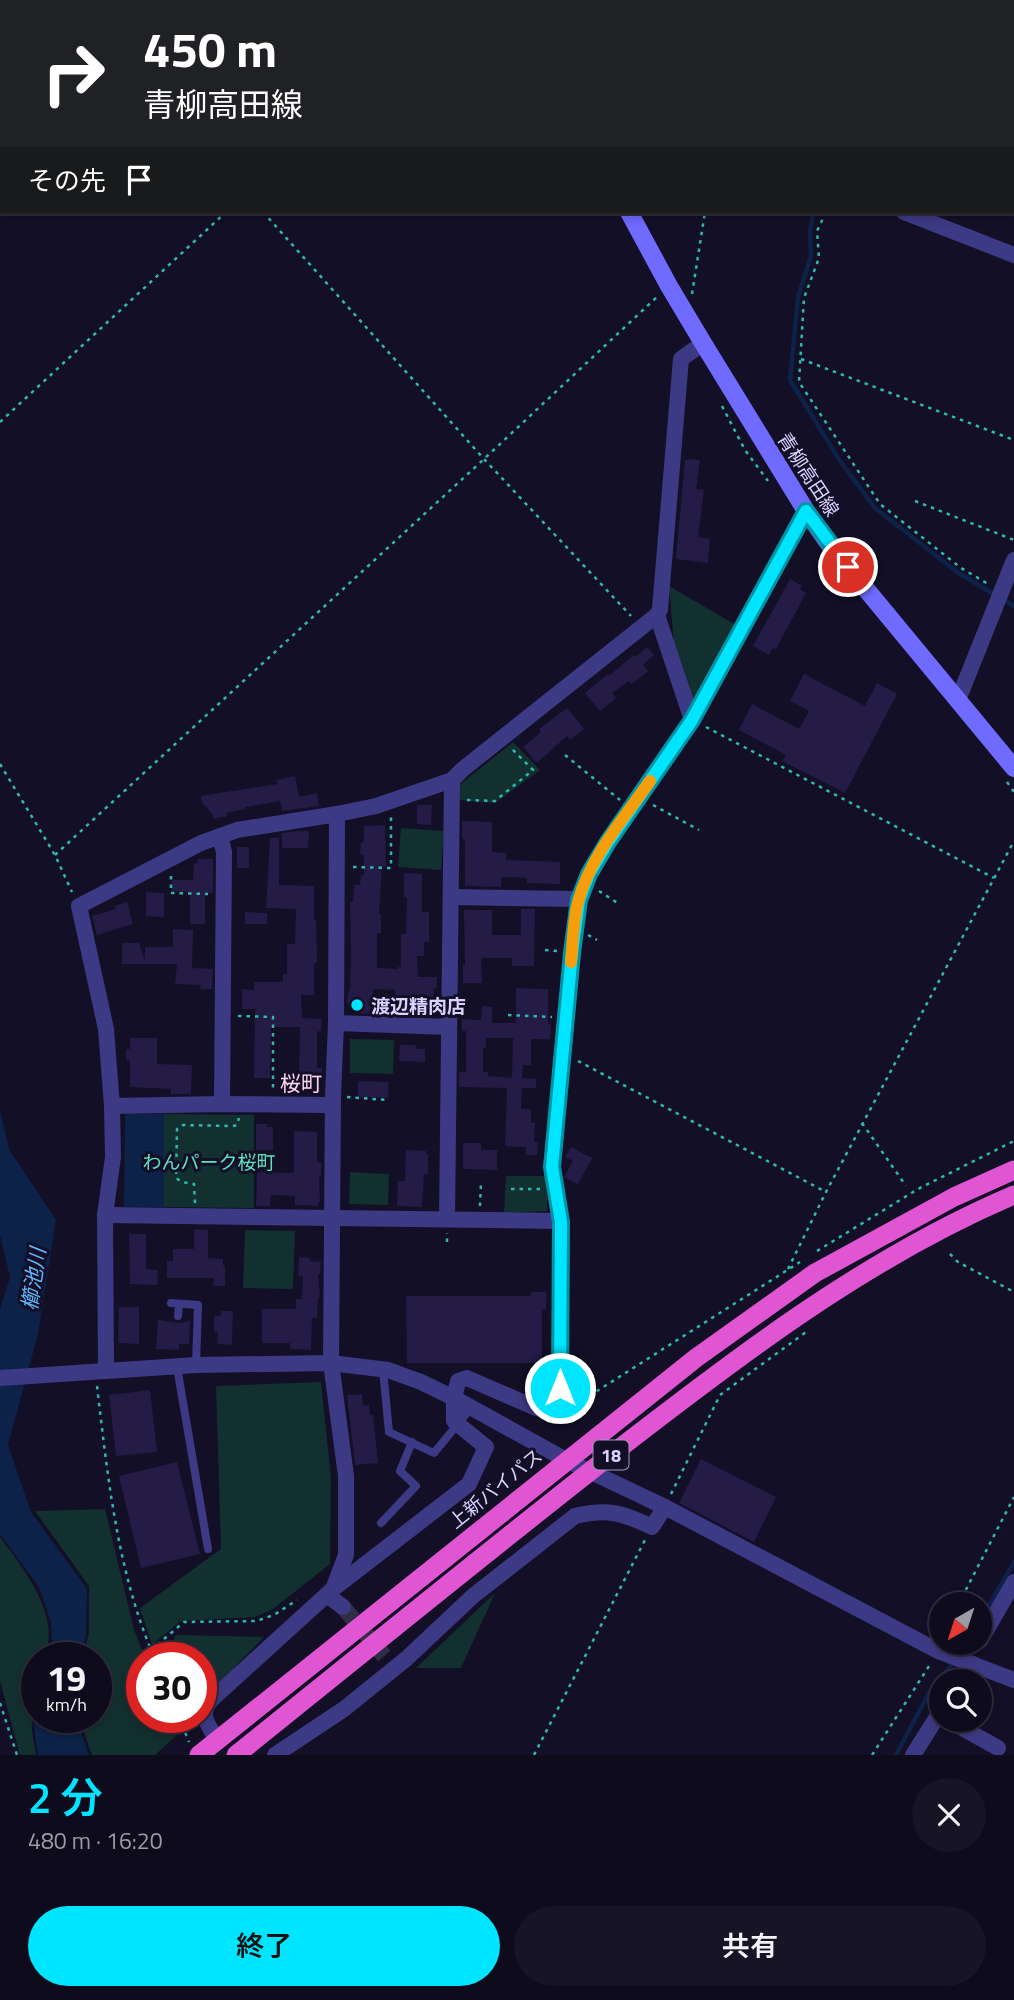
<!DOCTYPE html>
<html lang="ja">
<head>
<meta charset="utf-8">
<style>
  :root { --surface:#0e0b1c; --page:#171425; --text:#f1f3f6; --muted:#9b9ba3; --line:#2e2b3b; --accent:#00e5ff }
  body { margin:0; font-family:"Titillium Web","Noto Sans JP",sans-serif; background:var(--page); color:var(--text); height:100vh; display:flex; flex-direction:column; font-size:26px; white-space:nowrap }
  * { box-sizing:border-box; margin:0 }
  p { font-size:23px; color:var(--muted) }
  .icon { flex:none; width:38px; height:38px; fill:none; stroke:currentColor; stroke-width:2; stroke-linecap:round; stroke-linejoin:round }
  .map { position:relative; height:1755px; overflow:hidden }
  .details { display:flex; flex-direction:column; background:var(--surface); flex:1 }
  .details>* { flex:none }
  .banner { position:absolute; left:0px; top:0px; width:1015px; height:214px; box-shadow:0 4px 10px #0003,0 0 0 2px var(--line); background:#202124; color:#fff; overflow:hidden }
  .needle { width:46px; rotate:219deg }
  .tools { position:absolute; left:929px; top:1592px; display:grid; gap:14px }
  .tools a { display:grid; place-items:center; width:63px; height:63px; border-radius:50%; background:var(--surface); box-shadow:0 4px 10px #0003,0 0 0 2px var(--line); font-size:35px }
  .speed { position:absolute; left:21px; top:1642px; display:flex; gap:14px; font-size:35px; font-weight:700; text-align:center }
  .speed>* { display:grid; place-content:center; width:91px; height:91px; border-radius:50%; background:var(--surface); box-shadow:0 4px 10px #0003,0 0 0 2px var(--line); line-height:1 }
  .speed small { font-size:18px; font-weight:400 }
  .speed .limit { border:10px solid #d22; background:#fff; color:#111 }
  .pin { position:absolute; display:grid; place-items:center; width:60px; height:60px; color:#fff; margin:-30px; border:4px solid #fff; border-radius:50%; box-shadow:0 2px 7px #0007 }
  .me { position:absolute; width:77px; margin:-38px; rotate:0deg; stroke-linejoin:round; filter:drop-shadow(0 0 5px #0008) }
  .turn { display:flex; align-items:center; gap:24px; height:147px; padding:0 28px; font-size:32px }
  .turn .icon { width:91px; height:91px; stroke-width:2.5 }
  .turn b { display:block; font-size:49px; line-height:60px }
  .then { display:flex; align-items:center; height:66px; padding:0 28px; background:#0003; gap:14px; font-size:26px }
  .round { display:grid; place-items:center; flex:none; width:74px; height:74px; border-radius:37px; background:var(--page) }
  .overview { display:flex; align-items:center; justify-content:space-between; height:119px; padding:0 28px }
  h1 { font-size:42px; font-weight:600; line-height:52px; color:var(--accent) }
  .button { display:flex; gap:14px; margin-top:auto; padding:14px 28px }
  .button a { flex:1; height:80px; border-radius:42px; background:var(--accent); color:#111; font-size:28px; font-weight:600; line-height:80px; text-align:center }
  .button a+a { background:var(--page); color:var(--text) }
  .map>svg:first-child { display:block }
</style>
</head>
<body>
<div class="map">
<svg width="1014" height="1755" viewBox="0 0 1014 1755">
  <rect width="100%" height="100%" fill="#130f26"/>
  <g fill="#12302f">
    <path d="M669,586l67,39 -19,41 -23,41 -10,-37 -10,-27z"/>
    <path d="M513,742l27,28 -45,33 -36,-3 -2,-13z"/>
    <path d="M401,828l43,3 -3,39 -43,-3z"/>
    <path d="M350,1039l44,1 -1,34 -43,-1z"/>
    <path d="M164,1114l90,1v93l-90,-1z"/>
    <path d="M350,1172l39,2 -1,31 -39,-1z"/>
    <path d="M506,1176h41v35l-43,2z"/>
    <path d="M245,1230l50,1 -2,58 -50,-1z"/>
    <path d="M321,1382l10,96 -1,86 -57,45 -18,8 -74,4 -29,24 -12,-37 81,-59 -5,-163z"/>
    <path d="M105,1509l29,121 11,27h-3v60h26l8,19 -21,19h-63l-7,-20 -3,-18h14v-60h-13l6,-24v-47l-54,-75z"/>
    <path d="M0,1537c23,31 63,81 44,120h-7v27l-4,16 -1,31 4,24h-16l-20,-74z"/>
    <path d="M495,1593l-34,75h-45z"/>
    <path d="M176,1635l88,2 -63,64v-44h-36z"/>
  </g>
  <g fill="#0c2248">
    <path d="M0,1110l9,39 47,71 -18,114 -30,111 23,67 56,77 -1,48 -6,20h-34l6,-11 -1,-24 -12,-35 -39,-53v-225l10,-32 -10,-42z"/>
    <path d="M125,1114h39v93h-40z"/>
    <path d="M37,1689v28h43l2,18 7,20h-51c-4,-22 -6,-44 -1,-66z"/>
  </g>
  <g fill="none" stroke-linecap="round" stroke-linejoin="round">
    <g stroke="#0c2248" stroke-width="4.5">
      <path d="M788,0l3,2"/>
      <path d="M814,212l-4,17 1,27 -13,41 -8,83 48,78 37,50 82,64 57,34"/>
      <path d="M980,1621l34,-59"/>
      <path d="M958,1654l8,-11"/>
      <path d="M896,1755l34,-64 24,-29"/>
    </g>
  </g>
  <g fill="#241b47" fill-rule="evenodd">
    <path d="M689,459l11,1 -4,29 8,1 -6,47 12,2 -2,24 -32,-4 9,-99h4z"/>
    <path d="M790,579l12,7 -2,3 6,4 -30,56 -3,-1 -4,7 -16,-9z"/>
    <path d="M647,647l7,8 -11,10 5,6 -16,13 -3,-3 -17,12 4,5 -16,13 -15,-18 23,-19 1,2 25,-21 2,2z"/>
    <path d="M804,674l61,32 12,-23 20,11 -52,99 -63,-32 4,-6 -47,-25 13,-26 47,25 10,-18 -19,-10z"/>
    <path d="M567,708l17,21 -14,11 -3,-4 -30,27 -14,-16 18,-15 -2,-3z"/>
    <path d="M295,776l4,21 18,-4 2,13 -37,5 -2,-10 -35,6v2l-19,4 1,3 -14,3 -1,-6 -10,-10 -1,-7 76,-12 -1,-4z"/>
    <path d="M417,805h15l-1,20 -14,-1z"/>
    <path d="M462,821l30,1v30l14,1v7l54,2v22l-33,-1v-5l-25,-1 -1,10 -36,-1v-47h-3z"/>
    <path d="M385,825l1,42h-4l-3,47h2v19h-4v35l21,1v-2h3v-33h5l1,-37h-3v-24l18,1v38h7v30h-5v14h-7l1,21h19v11h-3l-1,26h-16v-9h-22v-15l-22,-1 -1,20 -2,1v4l-13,-1 1,-9h-11l1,-13h2l1,-44 -1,-45h3l1,-17h6l1,-10h3v-19l-4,-2 1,-11 3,-2v-15z"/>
    <path d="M298,831h11l-1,17h-26v-15z"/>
    <path d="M270,838h9v47l35,1v34h2l1,43h-3v32h-13l1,23 20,1 -1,13 -4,-1v37h5v12h-20l-1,14h-18l1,-20 15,2 1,-49h-29l-1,51h-16l1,-69h-13v-20l12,1v-8h29v-8h4v-30h8l1,-35 -30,-1z"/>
    <rect x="237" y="847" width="12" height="21"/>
    <path d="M198,859h15v34h-8v31h-15v-32l-18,-1v-11h21l1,-16 3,-1z"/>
    <path d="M146,892l18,1v24l-18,-1z"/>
    <path d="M127,902l6,22 -36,11 -5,-19 24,-7 -1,-3z"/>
    <path d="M521,909h14l-1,57h-22v-8h-31l1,25h-19v-18h2l-1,-55h28v25h29z"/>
    <path d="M245,912l22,1v11h-22z"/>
    <path d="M173,929l20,1 -1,38 21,1 -1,20h-12l1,-4 -26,-1 2,-20h-55v-21h17l6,18v-14h28z"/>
    <path d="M516,988l32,1v35h3l-1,15h-19v26h-8l-1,13 14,1v9h-14l-1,21h10v14h4l-1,19h4l-1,13h-11v-8l-21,-1 2,-58 -48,-1v-15h7v-41h-4v-12l19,1 1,-14 10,1v16h24zM486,1038h27l-1,40 -24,-2v-4h-5v-24h3z"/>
    <path d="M130,1038h27v26l35,1 -1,29h-20v-5l-41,-2v-27h-4v-11h4z"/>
    <path d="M400,1045h16l-1,4h10v13l-26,-1z"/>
    <path d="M358,1081l31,1 -1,16 -30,-1z"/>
    <path d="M256,1124h11v3h6v23h-17z"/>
    <path d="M294,1131l23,1v30h4v14h-2l1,25 -3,5 -22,-1v-9l-24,-1 -1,11h-14l1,-34 37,1z"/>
    <path d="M463,1143h18v7h16v20l-34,-1z"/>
    <path d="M571,1147l21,11 -14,26 -14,-7 9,-16 -8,-4z"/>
    <path d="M406,1150l20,1v3h2v20h-4l-2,33 -25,-1 1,-25h7z"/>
    <path d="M194,1229l14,1v28l15,1v6l2,2v19h-12l1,-8h-47v-17h6v-12h21z"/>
    <path d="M129,1234h17v35l12,1 -1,15 -27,-1z"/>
    <path d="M299,1257l11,1v3l11,1 -1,12h-2l2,23h-2l-1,21h-5l-1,32 -21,-1v-6h-28v-34h34v-10h6l1,-23h-5z"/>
    <path d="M531,1292h15v17h-4v54h-135l-1,-67h125z"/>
    <path d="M119,1307h20v37l-21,-1z"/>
    <path d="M221,1311h12l-1,34 -15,-1 1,-12h-4v-16h7z"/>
    <path d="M158,1320l20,3 12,-2 -1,23h-10v6l-23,-1z"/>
    <path d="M150,1390l7,62 -41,4 -7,-61z"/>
    <path d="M362,1394l1,12 6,-1 1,10h3l5,48 -23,2 -8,-70z"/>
    <path d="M701,1459l75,38 -22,45 -75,-39z"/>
    <path d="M177,1462l23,92 -59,14 -22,-92z"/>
  </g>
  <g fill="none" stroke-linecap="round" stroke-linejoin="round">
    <path stroke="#312d47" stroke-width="16" stroke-dasharray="16 8" stroke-linecap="butt" d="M343,1607l42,50"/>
    <g stroke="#2fb8b0" stroke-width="2.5" stroke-dasharray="3.5 5" stroke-linecap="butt">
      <path d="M66,0l1,2"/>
      <path d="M454,2l2,-2"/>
      <path d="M710,2v-2"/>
      <path d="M957,2l1,-2"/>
      <path d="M263,212l221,247 147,157"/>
      <path d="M826,212l-9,19 2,27 -15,40 -5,84 81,122 81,64 29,17"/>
      <path d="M692,294l13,-82"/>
      <path d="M801,359l213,81"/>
      <path d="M722,406l23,44 23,31"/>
      <path d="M0,422l226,-210"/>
      <path d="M915,501l99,39"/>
      <path d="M706,727l288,151"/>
      <path d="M565,755l55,45"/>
      <path d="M0,764l55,91 17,37"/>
      <path d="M1007,782l7,10"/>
      <path d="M467,800l28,1 38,-31 -22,-22"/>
      <path d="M653,805l46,25"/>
      <path d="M55,855l429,-396 174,-163"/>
      <path d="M353,867l38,1v-54"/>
      <path d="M171,876v17l37,1"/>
      <path d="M599,891l20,13"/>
      <path d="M588,935l9,5"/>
      <path d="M545,950l13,1"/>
      <path d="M508,1015l44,2"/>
      <path d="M238,1016l35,1v73"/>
      <path d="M578,1061l248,131"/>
      <path d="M347,1097l40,3"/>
      <path d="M862,1123l44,63"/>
      <path d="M511,1189h31"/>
      <path d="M195,1203l-1,-19 -12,-2 -6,-4 1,-49 6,-4 50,1 4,-1 2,-7"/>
      <path d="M480,1206l1,-24"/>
      <path d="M447,1242v-9"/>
      <path d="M817,1251l101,-62 96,-48"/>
      <path d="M950,1254l8,8 56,30"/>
      <path d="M788,1269l38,-77 188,-351"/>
      <path d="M97,1386c11,92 20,185 57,271"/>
      <path d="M575,1405l225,-143"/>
      <path d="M671,1494l49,-99 86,-63"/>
      <path d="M958,1605l56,-108"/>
      <path d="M151,1650l33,-28 72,-1 18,-6 23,-15"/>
      <path d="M0,1703l17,52"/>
      <path d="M179,1717l10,25"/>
      <path d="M534,1755l111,-215"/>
      <path d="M872,1755l59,-92"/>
    </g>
    <g stroke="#3d3a85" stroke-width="8">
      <path d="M692,720l114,-209"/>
      <path d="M171,1303l27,2 -2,60"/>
      <path d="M178,1316l1,-12"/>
      <path d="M177,1367l31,182"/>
      <path d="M383,1370l6,62 45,21 37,-45"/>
      <path d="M381,1523l35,-37 -16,-15 12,-29"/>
    </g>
    <g stroke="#3d3a85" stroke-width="16">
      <path d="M904,212l110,43"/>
      <path d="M958,700l56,-140"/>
      <path d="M220,836l4,16 -2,252"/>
      <path d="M451,897l128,2"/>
      <path d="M336,1023l113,4"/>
      <path d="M112,1106l110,-2 111,1"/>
      <path d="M105,1215l455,6"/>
      <path d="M447,1219l5,-439"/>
      <path d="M106,1371l-1,-156 8,-58 -1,-51 -6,-77 -27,-123 122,-63 36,-13 100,-16 39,-8 76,-26 11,-11 194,-154 3,-6 21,-250 22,-16"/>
      <path d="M0,1378l196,-13 135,-2 57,7 33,12 33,16 112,62 99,47 273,144 76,29"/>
      <path d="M333,1589l13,-34v-79l-15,-113 2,-267 3,-73 1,-209"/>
      <path d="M327,1595l16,12"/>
      <path d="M980,1641l34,-59"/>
      <path d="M959,1682l14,-18"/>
      <path d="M948,1720l50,28"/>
      <path d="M217,1740c-8,-15 -19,-24 -6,-40l122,-111 136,-105 17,-37 -32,-26v-23l4,-17 9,-3 69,30 24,6v-193l-8,-54 25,-259 12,-34 19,-32 84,-122 -35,-105"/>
      <path d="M275,1755l69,-46 62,-50 67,-63 102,-80c32,-8 48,-3 77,11l13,-20"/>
      <path d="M913,1755l29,-46"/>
    </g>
    <g stroke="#6f6bff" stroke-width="18">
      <path d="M516,0l1,2"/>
      <path d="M629,212l40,74 34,57 103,168 26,37 182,220"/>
    </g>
    <g stroke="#e055d1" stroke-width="19">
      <path d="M199,1755l497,-397 119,-85 139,-76 60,-27"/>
      <path d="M236,1755c126,-101 252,-204 380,-304 125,-97 252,-194 398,-256"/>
    </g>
  </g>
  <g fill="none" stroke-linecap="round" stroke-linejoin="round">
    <g stroke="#0095a6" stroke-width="18">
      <path id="route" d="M560,1388l1,-166 -9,-55 20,-214 7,-53 10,-26 19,-32 84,-122 114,-209 42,56"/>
    </g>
    <use href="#route" stroke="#00e5ff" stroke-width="12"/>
    <path stroke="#f59e0b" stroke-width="12" d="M571,962c2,-20 2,-41 7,-60 12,-45 46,-84 72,-121"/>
  </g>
  <circle fill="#00e5ff" stroke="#130f26" stroke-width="2.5" cx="357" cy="1005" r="7"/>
  <g text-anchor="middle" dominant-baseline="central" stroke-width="6" stroke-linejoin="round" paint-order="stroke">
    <rect fill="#130f26" stroke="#9e99be" stroke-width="2" x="593.5" y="1440.5" width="35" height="29" rx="5"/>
    <g font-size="18" font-weight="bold" fill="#d9d4ff">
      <text x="611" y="1455">18</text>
    </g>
    <g font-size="19" fill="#d9d4ff" stroke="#130f26">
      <text transform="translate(809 474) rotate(57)">青柳高田線</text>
      <text transform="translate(495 1488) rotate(-39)">上新バイパス</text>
    </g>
    <g font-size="19" font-weight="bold" fill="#d9d4ff" stroke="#130f26" text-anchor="start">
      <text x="371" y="1005">渡辺精肉店</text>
    </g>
    <g font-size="19" fill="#5fe0c0" stroke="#130f26">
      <text x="209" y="1161">わんパーク桜町</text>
    </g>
    <g font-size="21" fill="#ffd6f0" stroke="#130f26">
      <text x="301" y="1083">桜町</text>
    </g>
    <g font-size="21" font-style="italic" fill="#62b6ff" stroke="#130f26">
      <text transform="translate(33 1279) rotate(-82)">櫛池川</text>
    </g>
  </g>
</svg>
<div class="tools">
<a><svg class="needle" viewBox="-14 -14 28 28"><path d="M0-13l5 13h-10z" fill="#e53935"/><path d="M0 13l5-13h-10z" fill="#9b9ba3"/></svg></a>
<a><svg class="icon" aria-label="search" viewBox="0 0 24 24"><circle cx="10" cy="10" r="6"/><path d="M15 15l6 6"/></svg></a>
</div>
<div class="speed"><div>19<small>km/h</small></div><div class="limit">30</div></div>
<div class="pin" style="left:848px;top:567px;background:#d93025"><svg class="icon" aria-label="arrive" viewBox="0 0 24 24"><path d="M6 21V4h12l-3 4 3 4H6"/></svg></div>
<svg class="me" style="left:560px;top:1388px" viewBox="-20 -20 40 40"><circle r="17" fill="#00e5ff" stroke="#fff" stroke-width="3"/><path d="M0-11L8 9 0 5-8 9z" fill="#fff"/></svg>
<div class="banner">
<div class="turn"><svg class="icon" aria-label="right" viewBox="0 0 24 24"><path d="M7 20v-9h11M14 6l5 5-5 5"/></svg><div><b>450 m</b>青柳高田線</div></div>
<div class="then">その先<svg class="icon" aria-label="arrive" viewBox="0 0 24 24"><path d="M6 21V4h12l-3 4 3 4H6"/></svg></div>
</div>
</div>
<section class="details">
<div class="overview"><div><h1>2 分</h1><p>480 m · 16:20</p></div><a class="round"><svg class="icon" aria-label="close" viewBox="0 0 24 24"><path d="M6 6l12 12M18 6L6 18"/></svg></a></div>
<div class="button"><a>終了</a><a>共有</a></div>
</section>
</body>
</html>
